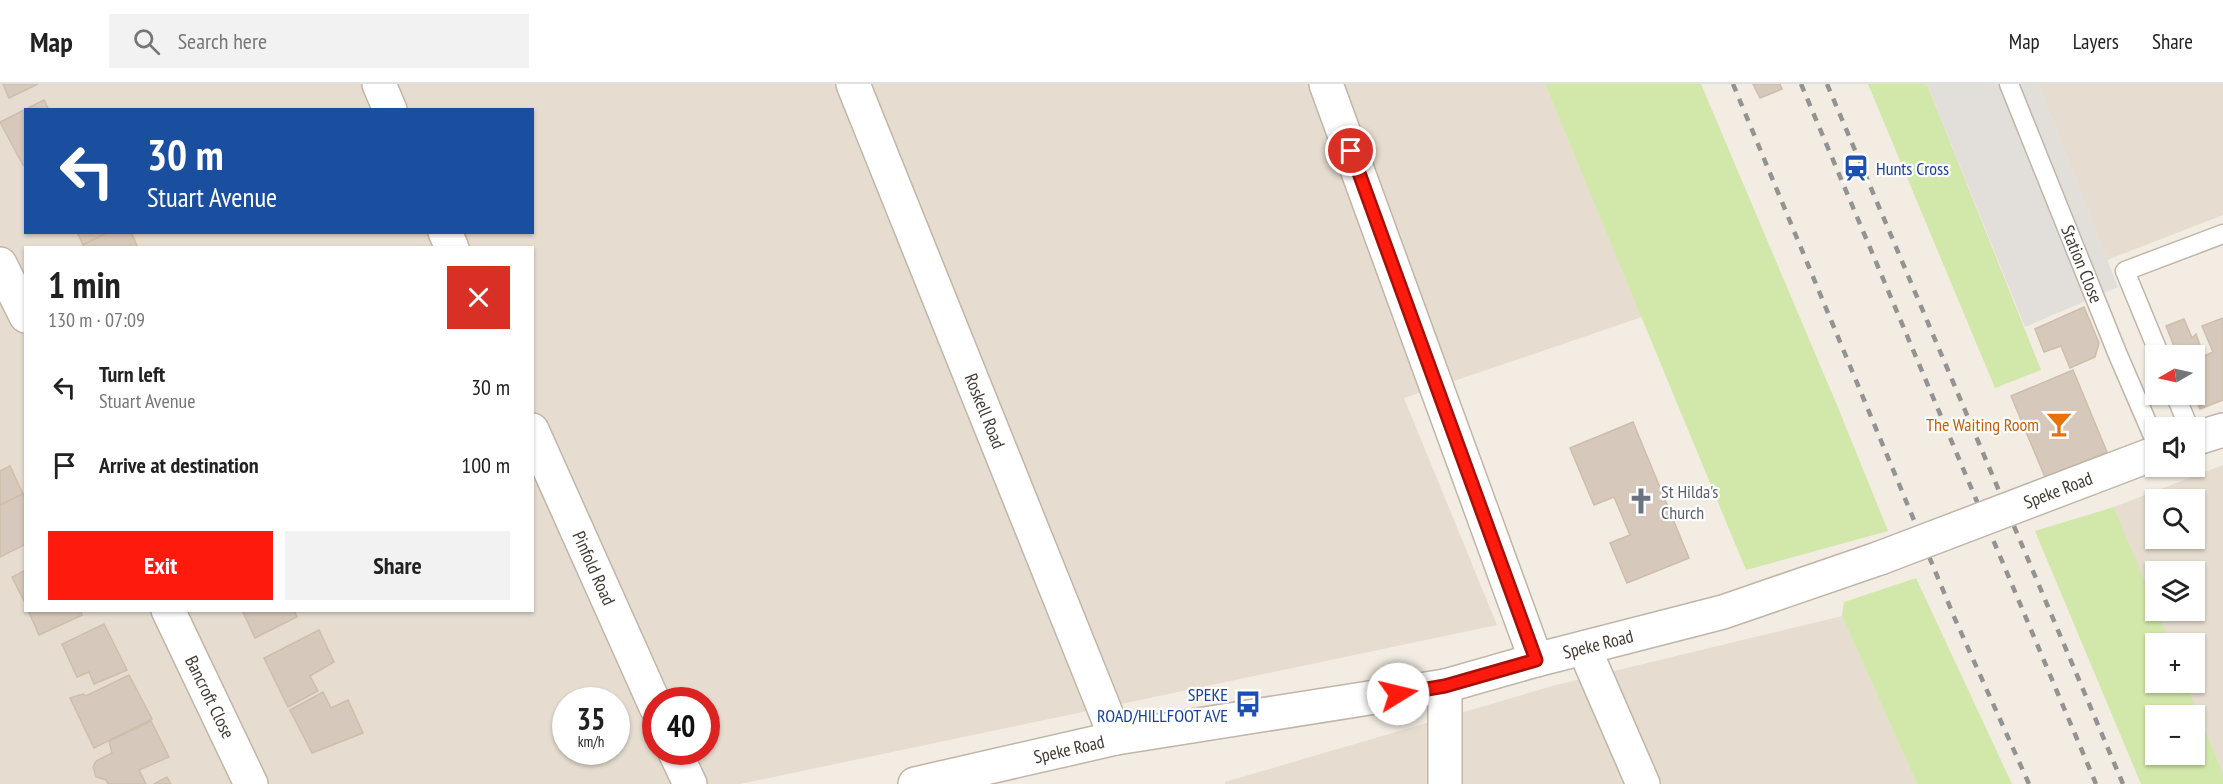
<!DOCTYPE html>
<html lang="en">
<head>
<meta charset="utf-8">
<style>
  :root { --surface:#fff; --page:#f2f2f2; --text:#222; --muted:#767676; --line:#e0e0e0; --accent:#fe1a0d }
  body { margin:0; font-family:"PT Sans Narrow",sans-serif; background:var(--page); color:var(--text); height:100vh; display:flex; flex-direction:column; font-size:22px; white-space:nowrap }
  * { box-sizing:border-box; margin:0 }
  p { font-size:20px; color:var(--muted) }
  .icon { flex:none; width:33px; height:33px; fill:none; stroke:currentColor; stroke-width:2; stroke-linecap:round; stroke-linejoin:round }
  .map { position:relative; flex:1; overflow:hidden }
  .sheet { position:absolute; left:24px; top:162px; width:510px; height:366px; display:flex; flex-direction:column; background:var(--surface); border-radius:0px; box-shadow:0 2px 4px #0004 }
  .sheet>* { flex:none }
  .hud { position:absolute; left:24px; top:24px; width:510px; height:126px; border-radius:0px; box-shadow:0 2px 4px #0004; background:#1a4fa0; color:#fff; overflow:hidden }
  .needle { width:39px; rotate:261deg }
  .fabs { position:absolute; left:2145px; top:261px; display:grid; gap:12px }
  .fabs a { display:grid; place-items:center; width:60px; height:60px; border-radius:0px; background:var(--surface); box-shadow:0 2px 4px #0004; font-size:30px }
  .speed { position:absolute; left:552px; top:603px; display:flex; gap:12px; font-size:30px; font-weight:700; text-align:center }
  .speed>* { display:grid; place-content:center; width:78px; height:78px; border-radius:50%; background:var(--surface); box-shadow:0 2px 4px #0004; line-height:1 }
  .speed small { font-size:15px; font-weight:400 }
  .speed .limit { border:9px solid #d22; background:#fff; color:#111 }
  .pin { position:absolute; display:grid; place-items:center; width:51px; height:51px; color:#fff; margin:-26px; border:3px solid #fff; border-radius:50%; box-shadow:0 2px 6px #0007 }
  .me { position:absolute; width:66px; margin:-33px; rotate:81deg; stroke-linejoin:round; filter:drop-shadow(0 0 4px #0008) }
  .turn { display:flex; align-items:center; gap:21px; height:126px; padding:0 24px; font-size:27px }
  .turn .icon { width:78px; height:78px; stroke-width:2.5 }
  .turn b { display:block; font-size:42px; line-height:51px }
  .round { display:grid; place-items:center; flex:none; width:63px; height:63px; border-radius:0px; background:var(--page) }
  .summary { display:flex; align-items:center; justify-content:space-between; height:102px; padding:0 24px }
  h1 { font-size:36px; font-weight:800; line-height:45px }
  .primary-button { display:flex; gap:12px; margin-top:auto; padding:12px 24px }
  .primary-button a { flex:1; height:69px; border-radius:0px; background:var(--accent); color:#fff; font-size:24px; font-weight:800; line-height:69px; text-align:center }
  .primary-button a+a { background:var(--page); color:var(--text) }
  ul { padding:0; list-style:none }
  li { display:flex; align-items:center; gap:18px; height:78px; padding:0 24px }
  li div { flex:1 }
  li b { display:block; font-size:22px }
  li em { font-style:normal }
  header { display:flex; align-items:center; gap:36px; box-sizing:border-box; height:84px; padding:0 30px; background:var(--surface); border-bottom:2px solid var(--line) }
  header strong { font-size:28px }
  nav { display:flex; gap:33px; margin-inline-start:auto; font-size:21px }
  .search { width:420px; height:54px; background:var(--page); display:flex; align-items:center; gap:15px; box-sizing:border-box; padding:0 21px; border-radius:0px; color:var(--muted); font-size:22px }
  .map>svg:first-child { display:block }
</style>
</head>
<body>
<header>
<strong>Map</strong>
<div class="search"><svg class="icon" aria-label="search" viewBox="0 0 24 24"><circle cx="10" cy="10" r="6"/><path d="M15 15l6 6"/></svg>Search here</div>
<nav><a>Map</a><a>Layers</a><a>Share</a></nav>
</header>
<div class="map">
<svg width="2223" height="700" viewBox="0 0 2223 700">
  <rect width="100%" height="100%" fill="#f2ece2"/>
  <g fill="#e6ddd0" fill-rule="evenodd">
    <path d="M0,0h1545l97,233 -238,81 93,227 -757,159h-740zM26,26h506v122h-506zM26,164h506v362h-506zM566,616h50v52h-50zM656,616h50v52h-50z"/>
    <path d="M2038,0h185v131l-116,45z"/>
    <path d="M2223,381v308l-37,-90 8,-1v-38l-24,-1 -14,-32 38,-1v-38h-38l-1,37 -41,-102zM2156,416h38v38h-38z"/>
    <path d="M1842,532l75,168h-692v-2l327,-96z"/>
  </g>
  <g fill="#d2e7aa" fill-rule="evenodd">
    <path d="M1545,0h156l138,326 49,121 -142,39z"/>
    <path d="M1868,0h59l114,286 -46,18z"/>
    <path d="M2114,423l56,136 -14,1v38l30,1 37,90v11h-82l-106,-253zM2156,632h38v38h-38z"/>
    <path d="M1916,494l96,206h-95l-75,-168 2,-14z"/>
  </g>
  <path fill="#e2dfdb" d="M1927,0h111l80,203 -93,40z"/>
  <g fill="#d6c9bb" stroke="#cebdab" stroke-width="1.5">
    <path d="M3,0h35l-29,14z"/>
    <path d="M1753,0h27l2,5 -22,9z"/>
    <path d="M44,16l5,10h-23v54l-3,1 -23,-43z"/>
    <path d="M77,148h31l-25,13z"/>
    <path d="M108,148h23l7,16h-54l-1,-3z"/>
    <path d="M2084,223l15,36 -4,14 -25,11 -9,-22 -17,6 -9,-23z"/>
    <path d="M2223,234v82l-23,9 -6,-15v-38h-16l-12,-30 18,-7 8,19 4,-4 8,22 9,-4 -11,-26z"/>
    <path d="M2073,286l34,82 -62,25 -34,-81z"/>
    <path d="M1633,338l56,136 -62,25 -17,-40 20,-8 -16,-38 -20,8 -24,-57z"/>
    <path d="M10,382l13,28 -23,11v-34z"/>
    <path d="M23,410l3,6v44l-26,13v-52z"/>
    <path d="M26,486v35l-14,-28z"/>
    <path d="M28,526h52l2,5 -43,20z"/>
    <path d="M242,526h52l3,7 -42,21z"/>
    <path d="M104,540l23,46 -33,14 -5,-12 -12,5 -15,-33z"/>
    <path d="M319,546l15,32 -24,14 8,15 -30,16 -24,-49z"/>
    <path d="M129,591l23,44 -58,29 -24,-50 13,-4 3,2z"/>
    <path d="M323,608l8,16 17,-8 15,33 -51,20 -22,-43z"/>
    <path d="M151,637l18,36 -30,13 7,14h-38l-2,-4 -10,-3 -3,-10 3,-6 16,-8 -3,-12z"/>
    <path d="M167,693l4,7h-17z"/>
  </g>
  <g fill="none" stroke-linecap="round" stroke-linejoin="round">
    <g stroke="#c0b5a8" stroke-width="21">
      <g id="service">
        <path d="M2009,0l109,271 38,88"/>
        <path d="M2160,272l-35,-85 98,-37"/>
        <path d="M2175,310l14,34"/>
      </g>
    </g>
    <g stroke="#c0b5a8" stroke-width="36">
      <g id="minor">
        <path d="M379,0l11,26"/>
        <path d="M853,0l263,654"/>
        <path d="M1326,0c71,191 139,384 210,576"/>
        <path d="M445,148l7,16"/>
        <path d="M0,180l26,52"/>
        <path d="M532,346l124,277"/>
        <path d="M168,526l83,174"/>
        <path d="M1584,564l59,136"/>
        <path d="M1445,602v98"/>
        <path d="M675,668l15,32"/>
      </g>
    </g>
    <g stroke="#c0b5a8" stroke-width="36">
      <g id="tertiary">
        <path d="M2194,355l29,-9"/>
        <path d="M2090,394l66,-25"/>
        <path d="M915,700l201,-46 329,-52 91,-26 187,-48 157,-54"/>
      </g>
    </g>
    <use href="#service" stroke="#fff" stroke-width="18"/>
    <use href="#minor" stroke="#fff" stroke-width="33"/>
    <use href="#tertiary" stroke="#fff" stroke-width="33"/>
    <g stroke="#939393" stroke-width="4.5" stroke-dasharray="8 8" stroke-linecap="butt">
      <path d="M1733,0l222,535 74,165"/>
      <path d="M1801,0l295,700"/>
      <path d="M1827,0l296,700"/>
    </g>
    <g stroke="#c0b5a8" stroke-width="36" stroke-linecap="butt">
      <path id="tertiary-bridge" d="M1880,474l210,-80"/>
    </g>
    <use href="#tertiary-bridge" stroke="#fff" stroke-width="33"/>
  </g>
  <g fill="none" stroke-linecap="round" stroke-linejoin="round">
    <g stroke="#a51108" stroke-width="15">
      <path id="route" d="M1351,67l185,509 -91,26 -47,8"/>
    </g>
    <use href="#route" stroke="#fe1a0d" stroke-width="10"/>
  </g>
  <defs>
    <g id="station-bare" transform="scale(2.07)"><path d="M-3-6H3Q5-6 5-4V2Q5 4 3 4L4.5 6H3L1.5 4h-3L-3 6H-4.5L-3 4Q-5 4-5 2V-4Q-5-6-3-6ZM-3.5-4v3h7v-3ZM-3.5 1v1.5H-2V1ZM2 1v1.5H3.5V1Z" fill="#1a4fb4" stroke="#fff" stroke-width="2.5" paint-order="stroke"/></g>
    <g id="bar-bare" transform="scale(2.07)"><path d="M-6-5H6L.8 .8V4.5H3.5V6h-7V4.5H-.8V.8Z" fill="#e8710a" stroke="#fff" stroke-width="2.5" paint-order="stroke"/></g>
    <g id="church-bare" transform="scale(2.07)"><path d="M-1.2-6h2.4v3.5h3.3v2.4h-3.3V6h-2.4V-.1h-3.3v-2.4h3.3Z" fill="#6b7280" stroke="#fff" stroke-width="2.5" paint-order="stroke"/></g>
    <g id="bus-bare" transform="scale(2.07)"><path d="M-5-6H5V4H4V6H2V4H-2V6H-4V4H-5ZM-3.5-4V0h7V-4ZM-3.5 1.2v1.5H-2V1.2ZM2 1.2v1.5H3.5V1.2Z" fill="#1a4fb4" stroke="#fff" stroke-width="2.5" paint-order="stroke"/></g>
  </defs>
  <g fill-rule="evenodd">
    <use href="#station-bare" x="1856" y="84"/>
    <use href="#bar-bare" x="2059" y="340"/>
    <use href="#church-bare" x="1641" y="417"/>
    <use href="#bus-bare" x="1248" y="620"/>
  </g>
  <g text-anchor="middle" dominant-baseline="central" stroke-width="4.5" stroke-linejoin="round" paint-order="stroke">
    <g font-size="18" fill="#164399" stroke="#fff" text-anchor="start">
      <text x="1876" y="84">Hunts Cross</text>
      <text x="1228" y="610" text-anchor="end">SPEKE<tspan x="1228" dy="21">ROAD/HILLFOOT AVE</tspan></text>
    </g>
    <g font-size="18" fill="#433b33" stroke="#fff">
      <text transform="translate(2082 180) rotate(68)">Station Close</text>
      <text transform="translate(985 327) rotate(68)">Roskell Road</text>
      <text transform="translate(2058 406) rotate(-21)">Speke Road</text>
      <text transform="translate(594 484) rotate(66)">Pinfold Road</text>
      <text transform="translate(1598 560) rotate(-14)">Speke Road</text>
      <text transform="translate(210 613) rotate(64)">Bancroft Close</text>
      <text transform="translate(1069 665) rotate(-13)">Speke Road</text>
    </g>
    <g font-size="18" fill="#c56008" stroke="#fff" text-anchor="end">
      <text x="2039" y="340">The Waiting Room</text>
    </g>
    <g font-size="18" fill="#5b616d" stroke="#fff" text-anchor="start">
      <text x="1661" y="407">St Hilda's<tspan x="1661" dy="21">Church</tspan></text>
    </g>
  </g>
</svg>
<div class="fabs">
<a><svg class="needle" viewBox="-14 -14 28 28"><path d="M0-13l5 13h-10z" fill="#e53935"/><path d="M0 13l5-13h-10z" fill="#767676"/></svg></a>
<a><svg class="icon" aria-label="sound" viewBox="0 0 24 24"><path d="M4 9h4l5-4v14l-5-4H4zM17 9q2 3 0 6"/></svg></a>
<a><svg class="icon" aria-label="search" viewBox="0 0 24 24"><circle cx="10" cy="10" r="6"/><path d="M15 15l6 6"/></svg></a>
<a><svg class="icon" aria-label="layers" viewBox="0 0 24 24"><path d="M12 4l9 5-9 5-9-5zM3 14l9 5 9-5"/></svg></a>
<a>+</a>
<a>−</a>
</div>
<div class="speed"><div>35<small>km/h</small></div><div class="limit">40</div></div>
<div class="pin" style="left:1351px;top:67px;background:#d93025"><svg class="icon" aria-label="arrive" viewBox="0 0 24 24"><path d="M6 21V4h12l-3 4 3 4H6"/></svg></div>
<svg class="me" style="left:1398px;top:610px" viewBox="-20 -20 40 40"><circle r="19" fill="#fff"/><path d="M0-13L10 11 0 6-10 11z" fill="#fe1a0d"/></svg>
<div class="hud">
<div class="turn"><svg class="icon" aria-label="left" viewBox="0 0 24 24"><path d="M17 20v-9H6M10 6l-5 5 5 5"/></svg><div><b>30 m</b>Stuart Avenue</div></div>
</div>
<section class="sheet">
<div class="summary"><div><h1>1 min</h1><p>130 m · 07:09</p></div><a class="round" style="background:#d93025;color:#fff"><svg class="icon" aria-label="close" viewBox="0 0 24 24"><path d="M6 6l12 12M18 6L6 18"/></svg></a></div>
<ul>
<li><svg class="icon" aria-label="left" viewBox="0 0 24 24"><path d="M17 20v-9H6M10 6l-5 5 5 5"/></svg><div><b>Turn left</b><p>Stuart Avenue</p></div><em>30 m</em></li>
<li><svg class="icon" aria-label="arrive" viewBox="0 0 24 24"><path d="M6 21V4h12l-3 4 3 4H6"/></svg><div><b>Arrive at destination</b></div><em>100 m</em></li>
</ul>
<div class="primary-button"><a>Exit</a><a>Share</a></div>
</section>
</div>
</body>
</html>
